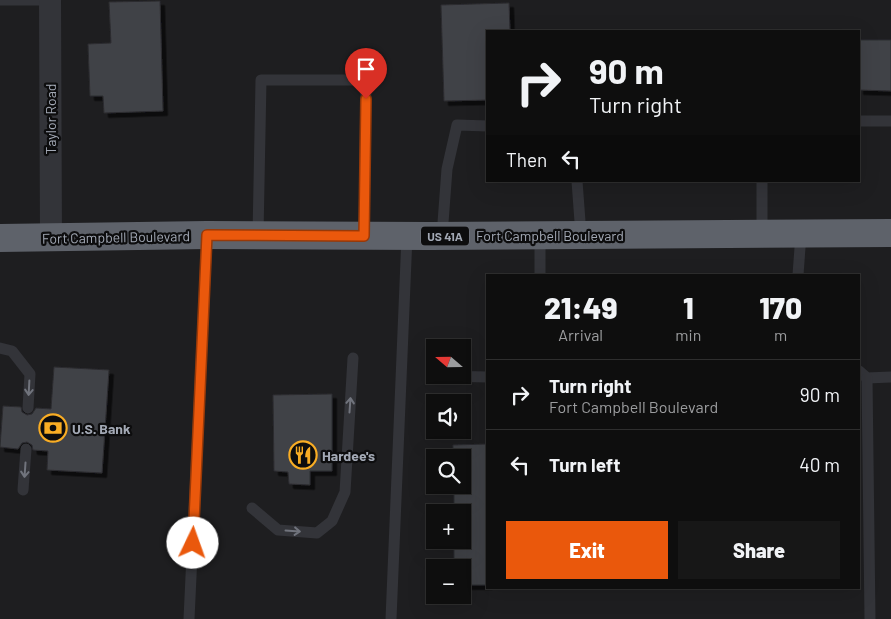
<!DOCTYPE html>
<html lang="en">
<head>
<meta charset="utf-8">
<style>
  :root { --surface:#0e0e0e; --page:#171717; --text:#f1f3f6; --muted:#9b9c9e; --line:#2e2e2e; --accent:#ea580c }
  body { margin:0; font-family:Barlow,sans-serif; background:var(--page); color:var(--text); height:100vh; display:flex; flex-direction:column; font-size:19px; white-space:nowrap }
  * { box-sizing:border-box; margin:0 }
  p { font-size:16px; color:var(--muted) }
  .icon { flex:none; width:28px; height:28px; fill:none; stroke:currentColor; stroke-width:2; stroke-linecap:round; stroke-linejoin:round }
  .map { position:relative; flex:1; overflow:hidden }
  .panel { position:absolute; left:486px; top:274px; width:374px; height:315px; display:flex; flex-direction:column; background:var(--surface); border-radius:0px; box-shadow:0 5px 20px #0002,0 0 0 1px var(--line) }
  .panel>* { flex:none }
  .hud { position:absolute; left:486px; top:30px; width:374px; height:152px; border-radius:0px; box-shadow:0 5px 20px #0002,0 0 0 1px var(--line); background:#0e0e0e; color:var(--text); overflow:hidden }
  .needle { width:32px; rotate:290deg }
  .tools { position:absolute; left:426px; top:339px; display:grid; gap:10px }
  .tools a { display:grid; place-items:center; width:45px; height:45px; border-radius:0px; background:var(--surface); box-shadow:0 5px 20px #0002,0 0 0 1px var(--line); font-size:25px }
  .pin { position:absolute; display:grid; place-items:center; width:42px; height:42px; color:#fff; margin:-51px -21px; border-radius:50% 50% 50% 0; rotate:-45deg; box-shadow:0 0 5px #0007 }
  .pin .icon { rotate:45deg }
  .me { position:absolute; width:55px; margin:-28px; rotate:3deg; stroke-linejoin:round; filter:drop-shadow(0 0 4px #0008) }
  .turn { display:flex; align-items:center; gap:18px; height:105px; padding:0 20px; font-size:22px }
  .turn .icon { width:65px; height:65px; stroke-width:2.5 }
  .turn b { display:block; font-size:35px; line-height:42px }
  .then { display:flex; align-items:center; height:48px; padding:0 20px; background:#0003; gap:10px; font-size:19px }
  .eta { display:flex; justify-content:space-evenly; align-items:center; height:85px; text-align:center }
  .eta b { font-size:30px; font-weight:800; line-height:35px }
  .button { display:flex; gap:10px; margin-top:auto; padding:10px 20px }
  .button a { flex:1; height:58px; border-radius:0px; background:var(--accent); color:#fff; font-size:20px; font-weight:800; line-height:58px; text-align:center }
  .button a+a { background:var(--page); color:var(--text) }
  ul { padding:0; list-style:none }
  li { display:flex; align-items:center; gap:15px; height:70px; padding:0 20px; border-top:1px solid var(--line) }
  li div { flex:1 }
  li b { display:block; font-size:19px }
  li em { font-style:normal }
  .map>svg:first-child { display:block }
</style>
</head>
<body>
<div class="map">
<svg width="891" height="619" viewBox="0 0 891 619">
  <defs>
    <filter id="shadow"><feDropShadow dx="4.5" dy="4.5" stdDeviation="0" flood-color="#0009"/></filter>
  </defs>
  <rect width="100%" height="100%" fill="#121213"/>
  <path fill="#1e1e20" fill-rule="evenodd" d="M0,0h891v619h-891zM488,31h371v150h-371zM488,275h371v313h-371zM435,348h27v27h-27zM435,402h27v28h-27zM435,458h27v27h-27zM435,512h27v28h-27zM435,568h27v27h-27z"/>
  <g fill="#414247" stroke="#2c2c30" filter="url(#shadow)">
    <path d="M160,1l3,110 -59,2 -1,-17h-13l-2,-52 23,-1 -2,-41z"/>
    <path d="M509,3l1,28h-22v69l-44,1 -3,-96z"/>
    <path d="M859,40h32v51l-32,-1z"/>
    <path d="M54,367l55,3 -7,103 -55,-3 1,-19 -15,-1 -1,-5 -5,-3 -5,1 -4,6 -18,-2 3,-41 18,1 1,5 5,3 5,-1 4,-6 15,1z"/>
    <path d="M332,394v77h-22v14l-21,-1 -1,-12 -14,-1 -1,-76z"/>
    <path d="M488,444v141h-26v-17h-8v-28h8v-28h-8v-27h8v-27h-9v-13z"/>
  </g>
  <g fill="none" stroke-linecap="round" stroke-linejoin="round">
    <g stroke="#333439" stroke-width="11">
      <path d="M0,0h50"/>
      <path d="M859,121h32"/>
      <path d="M577,181l4,54"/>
      <path d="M762,181v53"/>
      <path d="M258,235l3,-155h105l-2,156"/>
      <path d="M442,236l5,-67 10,-44 31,1"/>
      <path d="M540,275v-40"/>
      <path d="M798,275l3,-41"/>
      <path d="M0,348l12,3 18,23 -2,34"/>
      <path d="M859,371l8,7 24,-1"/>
      <path d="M441,376l47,1"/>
      <path d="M867,378l3,241"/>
      <path d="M23,490l3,-41"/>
      <path d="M252,508l26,22 39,3 15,-12 13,-29 8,-134"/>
      <path d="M189,619l18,-384"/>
      <path d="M391,619l16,-383"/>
    </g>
    <path stroke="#333439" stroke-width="22" d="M50,0l1,238"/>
    <path stroke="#5e626a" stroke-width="28" d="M0,238l207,-3 223,1 461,-3"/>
  </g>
  <defs><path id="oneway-shaft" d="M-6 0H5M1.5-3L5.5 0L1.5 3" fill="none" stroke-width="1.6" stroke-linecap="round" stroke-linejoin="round" transform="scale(1.25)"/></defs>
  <g stroke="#71747d">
    <use href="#oneway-shaft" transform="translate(29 388) rotate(93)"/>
    <use href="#oneway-shaft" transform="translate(350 405) rotate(-86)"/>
    <use href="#oneway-shaft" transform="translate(25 470) rotate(94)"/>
    <use href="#oneway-shaft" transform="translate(293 531) rotate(4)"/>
  </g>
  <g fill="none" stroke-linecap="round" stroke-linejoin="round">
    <g stroke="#983908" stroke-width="12">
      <path id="route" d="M193,543l14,-308 157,1 2,-137"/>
    </g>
    <use href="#route" stroke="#ea580c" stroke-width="9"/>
  </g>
  <defs>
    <g id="bank-ring" transform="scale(1.4375)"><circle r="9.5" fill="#0d0d0e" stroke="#f9ad24" stroke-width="1.5"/><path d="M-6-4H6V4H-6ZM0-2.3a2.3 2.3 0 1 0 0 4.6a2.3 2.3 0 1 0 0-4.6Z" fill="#f9ad24"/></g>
    <g id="restaurant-ring" transform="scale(1.4375)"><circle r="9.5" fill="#0d0d0e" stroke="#f9ad24" stroke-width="1.5"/><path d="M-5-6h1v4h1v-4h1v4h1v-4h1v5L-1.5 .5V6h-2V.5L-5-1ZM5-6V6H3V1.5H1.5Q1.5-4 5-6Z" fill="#f9ad24"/></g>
  </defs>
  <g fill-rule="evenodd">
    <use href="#bank-ring" x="53" y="428"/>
    <use href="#restaurant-ring" x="303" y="455"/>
  </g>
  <g text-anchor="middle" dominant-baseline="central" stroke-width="4.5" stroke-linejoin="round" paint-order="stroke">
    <rect fill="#0d0d0e" stroke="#767a83" stroke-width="1" x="421" y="226.5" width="48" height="19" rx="4"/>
    <g font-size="12" font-weight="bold" fill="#a3a9b5">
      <text x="445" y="236">US 41A</text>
    </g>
    <g font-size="14" fill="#a3a9b5" stroke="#0d0d0e">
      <text transform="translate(50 119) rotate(-90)">Taylor Road</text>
      <text x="550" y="235">Fort Campbell Boulevard</text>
      <text transform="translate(116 237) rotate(-1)">Fort Campbell Boulevard</text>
    </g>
    <g font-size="14" font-weight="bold" fill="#a3a9b5" stroke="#0d0d0e" text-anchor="start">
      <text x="72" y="428">U.S. Bank</text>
      <text x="322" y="455">Hardee's</text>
    </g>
  </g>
</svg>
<div class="tools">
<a><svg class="needle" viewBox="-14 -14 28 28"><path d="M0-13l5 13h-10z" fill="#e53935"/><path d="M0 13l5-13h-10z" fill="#9b9c9e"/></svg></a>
<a><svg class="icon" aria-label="sound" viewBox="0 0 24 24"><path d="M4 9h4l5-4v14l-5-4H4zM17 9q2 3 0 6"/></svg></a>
<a><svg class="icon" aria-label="search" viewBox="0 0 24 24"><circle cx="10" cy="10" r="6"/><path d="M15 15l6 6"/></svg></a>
<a>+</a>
<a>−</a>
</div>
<div class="pin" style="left:366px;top:99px;background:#d93025"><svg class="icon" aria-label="arrive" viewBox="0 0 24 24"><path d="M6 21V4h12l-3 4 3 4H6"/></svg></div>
<svg class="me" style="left:193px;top:543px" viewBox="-20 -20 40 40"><circle r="19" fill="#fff"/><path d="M0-13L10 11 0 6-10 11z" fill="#ea580c"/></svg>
<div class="hud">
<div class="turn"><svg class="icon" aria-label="right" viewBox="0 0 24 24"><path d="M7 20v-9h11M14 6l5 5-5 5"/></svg><div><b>90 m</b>Turn right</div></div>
<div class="then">Then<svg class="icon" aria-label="left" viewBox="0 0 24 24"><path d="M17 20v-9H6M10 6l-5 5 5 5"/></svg></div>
</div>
<section class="panel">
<div class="eta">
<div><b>21:49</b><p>Arrival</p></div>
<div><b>1</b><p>min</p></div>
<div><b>170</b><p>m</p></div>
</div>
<ul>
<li><svg class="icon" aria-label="right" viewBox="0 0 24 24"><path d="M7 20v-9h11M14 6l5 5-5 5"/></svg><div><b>Turn right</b><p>Fort Campbell Boulevard</p></div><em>90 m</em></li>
<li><svg class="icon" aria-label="left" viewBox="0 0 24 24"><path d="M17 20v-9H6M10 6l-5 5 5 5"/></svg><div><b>Turn left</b></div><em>40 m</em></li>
</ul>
<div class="button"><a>Exit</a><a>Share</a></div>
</section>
</div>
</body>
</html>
